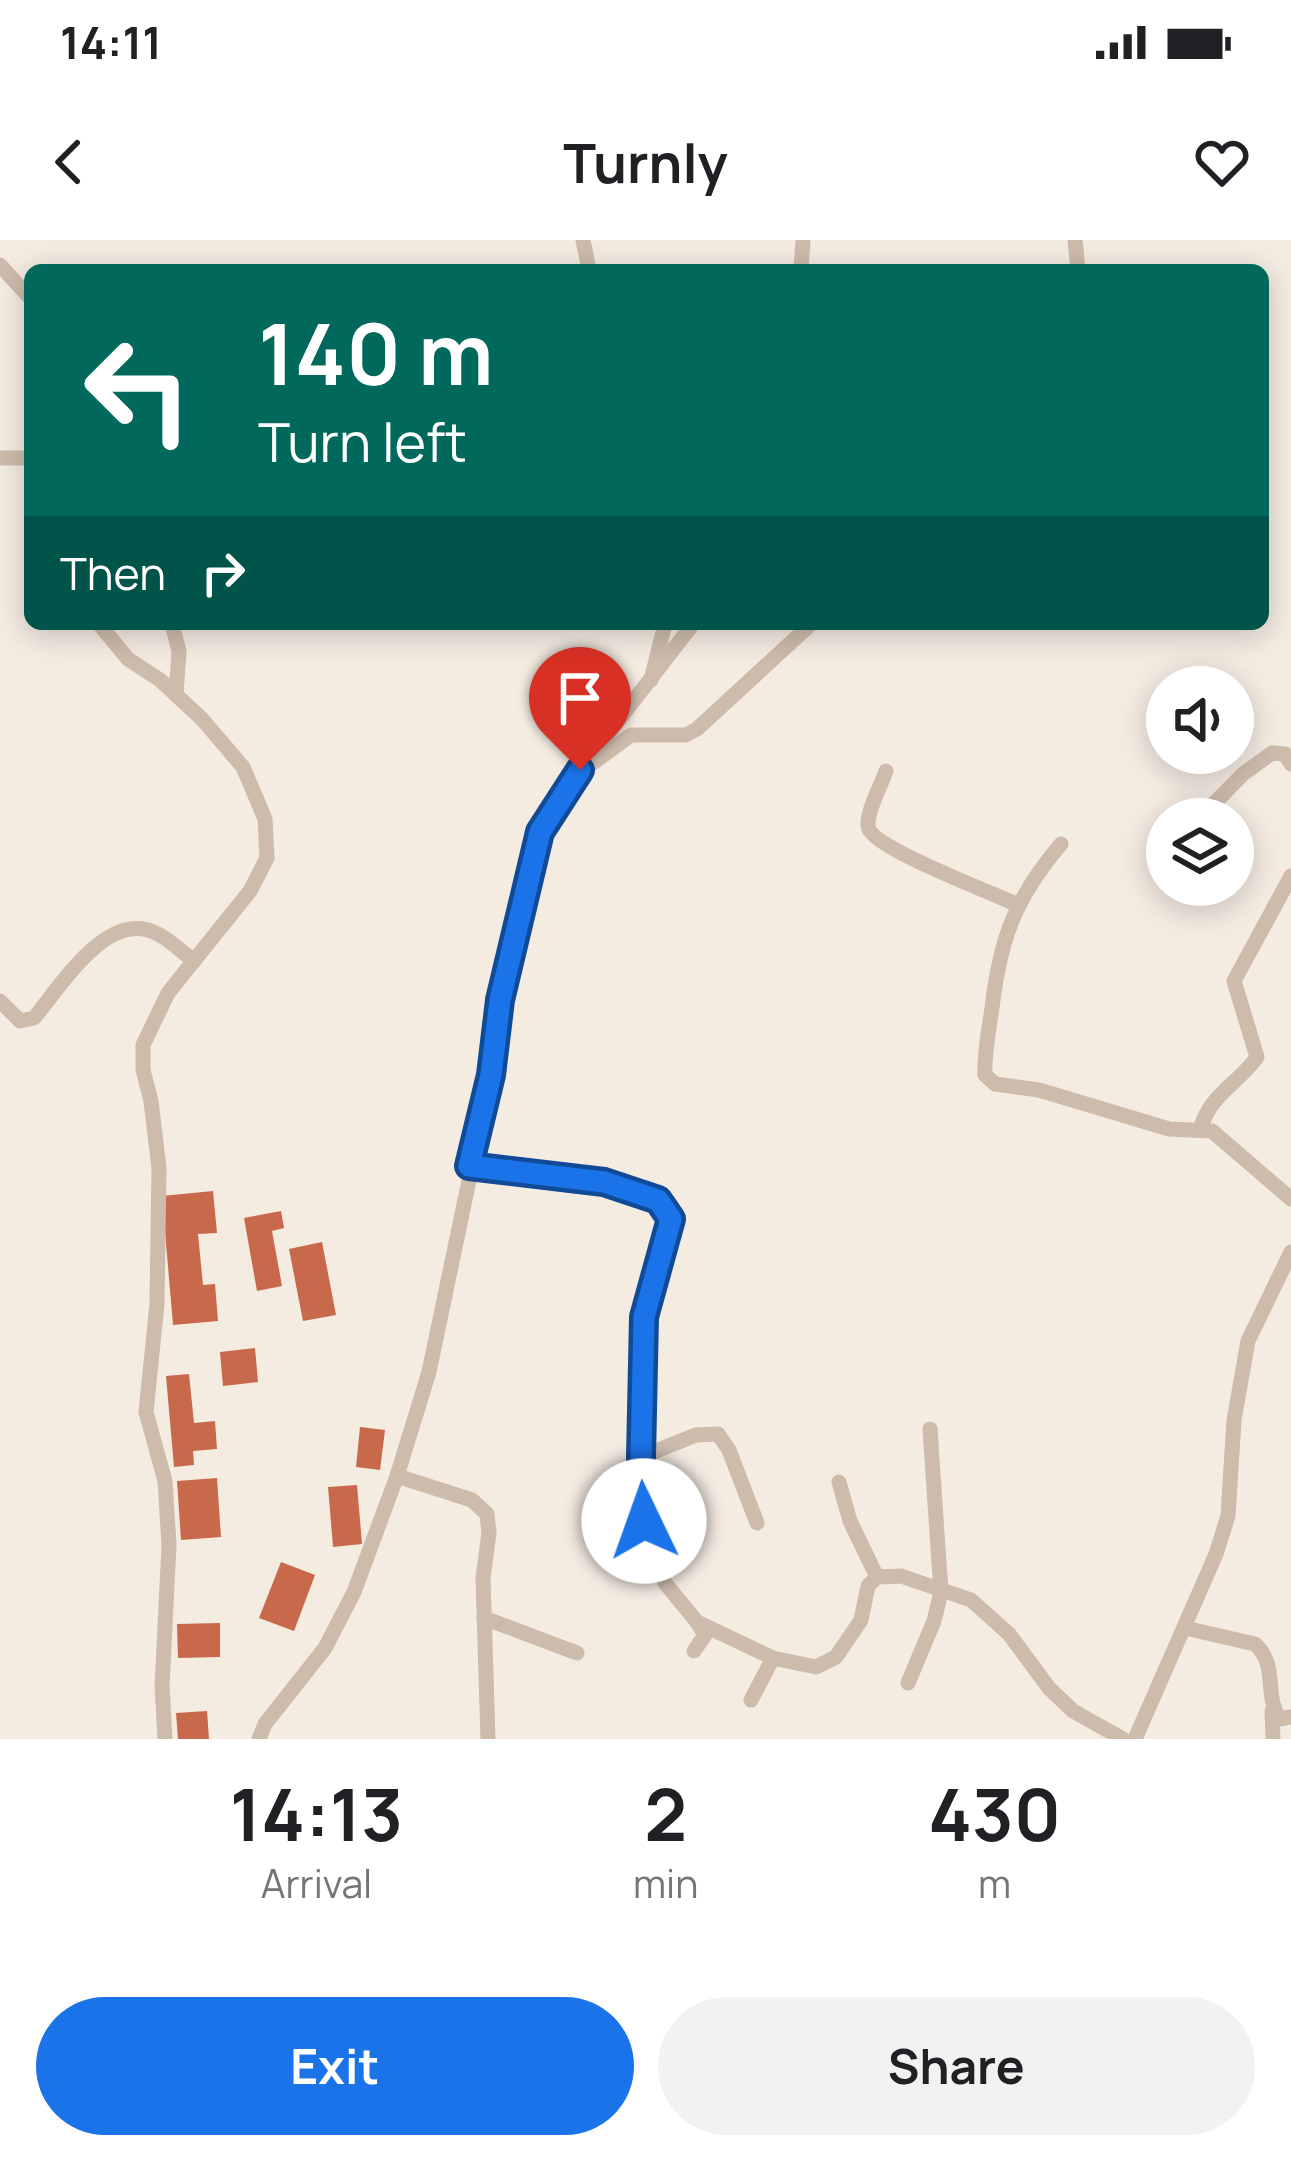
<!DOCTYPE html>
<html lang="en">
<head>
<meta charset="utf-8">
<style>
  :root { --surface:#fff; --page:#f2f2f2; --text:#202124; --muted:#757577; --accent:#1a73e8 }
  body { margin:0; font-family:Manrope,sans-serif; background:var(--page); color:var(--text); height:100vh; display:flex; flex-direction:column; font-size:45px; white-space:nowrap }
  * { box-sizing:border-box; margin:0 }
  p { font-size:39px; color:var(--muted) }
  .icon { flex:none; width:66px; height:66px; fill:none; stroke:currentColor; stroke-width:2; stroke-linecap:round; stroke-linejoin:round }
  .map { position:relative; height:1499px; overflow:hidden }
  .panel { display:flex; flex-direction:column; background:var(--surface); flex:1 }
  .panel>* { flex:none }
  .top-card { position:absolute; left:24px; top:24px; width:1245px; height:366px; border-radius:18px; box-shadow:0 6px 30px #0003; background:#00695c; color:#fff; overflow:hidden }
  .buttons { position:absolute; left:1146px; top:426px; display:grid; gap:24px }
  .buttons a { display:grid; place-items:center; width:108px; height:108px; border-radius:50%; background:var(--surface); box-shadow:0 6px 30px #0003; font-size:60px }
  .pin { position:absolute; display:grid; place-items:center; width:102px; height:102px; color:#fff; margin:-123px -51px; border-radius:50% 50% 50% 0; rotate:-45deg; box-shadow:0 0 12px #0007 }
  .pin .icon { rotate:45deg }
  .me { position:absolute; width:132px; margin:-66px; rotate:357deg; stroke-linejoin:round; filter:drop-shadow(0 0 9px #0008) }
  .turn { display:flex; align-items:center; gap:42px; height:252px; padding:0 36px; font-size:54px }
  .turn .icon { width:156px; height:156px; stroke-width:2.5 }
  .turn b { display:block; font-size:84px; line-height:102px }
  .then { display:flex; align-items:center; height:114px; padding:0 36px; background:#0003; gap:24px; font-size:45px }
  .eta { display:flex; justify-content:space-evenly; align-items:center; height:204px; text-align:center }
  .eta b { font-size:72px; font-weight:700; line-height:84px }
  .primary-button { display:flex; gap:24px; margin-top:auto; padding:24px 36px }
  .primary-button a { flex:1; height:138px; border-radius:72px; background:var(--accent); color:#fff; font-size:48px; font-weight:700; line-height:138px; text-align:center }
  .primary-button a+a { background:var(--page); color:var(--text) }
  .status { display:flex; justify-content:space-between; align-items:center; height:84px; padding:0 60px; background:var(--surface); direction:ltr }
  .status svg { height:33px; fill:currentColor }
  header { display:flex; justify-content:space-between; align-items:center; height:156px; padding:0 36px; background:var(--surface); font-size:54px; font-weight:700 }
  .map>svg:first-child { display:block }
</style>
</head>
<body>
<div class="status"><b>14:11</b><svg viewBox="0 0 49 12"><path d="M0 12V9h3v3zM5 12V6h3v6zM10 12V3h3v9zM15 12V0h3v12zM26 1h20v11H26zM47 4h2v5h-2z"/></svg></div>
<header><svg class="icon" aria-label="back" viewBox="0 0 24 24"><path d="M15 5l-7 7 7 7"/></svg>Turnly<svg class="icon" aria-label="heart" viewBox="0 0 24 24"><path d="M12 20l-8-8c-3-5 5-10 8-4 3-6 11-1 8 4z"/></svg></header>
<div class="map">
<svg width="1291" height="1499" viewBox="0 0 1291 1499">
  <rect width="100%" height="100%" fill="#f4ebe1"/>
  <g fill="#c8694b">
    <path d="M213,951l4,42 -19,1 5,51 12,-1 3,37 -45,4 -11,-129z"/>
    <path d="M281,971l3,17 -12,3 10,55 -25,5 -13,-73z"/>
    <path d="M322,1002l14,73 -33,6 -14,-72z"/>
    <path d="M255,1108l3,34 -35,4 -3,-34z"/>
    <path d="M189,1134l5,49 21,-2 2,28 -24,2 1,14 -20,2 -8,-91z"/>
    <path d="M360,1187l25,3 -5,40 -24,-3z"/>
    <path d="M217,1238l4,59 -40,3 -4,-59z"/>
    <path d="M357,1245l5,59 -29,3 -5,-60z"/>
    <path d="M281,1322l34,13 -21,56 -35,-13z"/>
    <path d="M220,1383v34l-42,1 -1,-34z"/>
    <path d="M207,1471l2,28h-31l-2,-26z"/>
  </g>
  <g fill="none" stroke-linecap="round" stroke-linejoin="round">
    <g stroke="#cdbbac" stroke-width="15">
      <path d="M583,0l6,30"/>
      <path d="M1075,0l3,30"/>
      <path d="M0,25l30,33"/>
      <path d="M801,30l2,-30"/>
      <path d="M0,218h30"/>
      <path d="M99,384l29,35 32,21 42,39 41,48 22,52 2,39 -17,33 -82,102 -25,52v25l8,31 8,67 -2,136 -11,108 19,69 4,64 -7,141 3,53"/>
      <path d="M172,384l7,27 -3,44"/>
      <path d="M651,440l14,-56"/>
      <path d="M593,523l38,-28h55l11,-6 114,-105"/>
      <path d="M886,531c-5,15 -19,39 -18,55 2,22 126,67 150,79"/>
      <path d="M1199,579l44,-45 29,-21 13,1 6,10"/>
      <path d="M1061,604c-46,54 -61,95 -69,164 -3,22 -8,44 -7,67l10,9 44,6 130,39 43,2 79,68"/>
      <path d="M0,761l20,20 14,-3c27,-32 73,-109 122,-85 13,6 26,19 38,28"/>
      <path d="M1200,890c9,-35 38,-46 57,-73l-23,-76 57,-105"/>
      <path d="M469,925l135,17 54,18 13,19 -27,98 -3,140 3,64 21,62 32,39 76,36 43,9 20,-10 25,-37 7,-34 9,-9 24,-1 70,24 38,34 40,54 24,23 50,28"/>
      <path d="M641,1217l55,-22 22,-1 11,16 28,73"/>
      <path d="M397,1236l75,24 15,14 2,19 -6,45 5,161"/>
      <path d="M839,1242l11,39 27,56"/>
      <path d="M484,1378l93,35"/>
      <path d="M1185,1388l70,16c24,22 8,51 25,75l11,-2"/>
      <path d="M694,1411l11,-16 -8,-13"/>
      <path d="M908,1443l26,-62 7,-29 -11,-163"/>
      <path d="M751,1460l22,-42"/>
      <path d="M1272,1471l1,28"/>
      <path d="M259,1499l6,-15 60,-76 29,-56 43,-116 32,-104 62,-297 9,-75 40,-168 40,-62 113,-146"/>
      <path d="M1135,1499l81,-185 12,-38 6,-96 14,-79 43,-89"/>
    </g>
  </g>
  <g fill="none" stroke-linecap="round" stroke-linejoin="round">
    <g stroke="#114b97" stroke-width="30">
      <path id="route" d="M580,530l-40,62 -40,168 -9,75 -22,91 135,16 54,18 13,19 -27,98 -3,140 3,64"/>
    </g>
    <use href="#route" stroke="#1a73e8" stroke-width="21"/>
  </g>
</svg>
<div class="buttons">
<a><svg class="icon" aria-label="sound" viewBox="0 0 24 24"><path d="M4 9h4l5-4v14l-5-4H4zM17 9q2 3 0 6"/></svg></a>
<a><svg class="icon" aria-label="layers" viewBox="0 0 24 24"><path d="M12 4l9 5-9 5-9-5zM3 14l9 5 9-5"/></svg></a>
</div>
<div class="pin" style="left:580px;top:530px;background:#d93025"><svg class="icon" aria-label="arrive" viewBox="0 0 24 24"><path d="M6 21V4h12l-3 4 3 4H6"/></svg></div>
<svg class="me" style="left:644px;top:1281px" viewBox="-20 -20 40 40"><circle r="19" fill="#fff"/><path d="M0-13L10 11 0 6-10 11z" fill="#1a73e8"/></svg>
<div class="top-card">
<div class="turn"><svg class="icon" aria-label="left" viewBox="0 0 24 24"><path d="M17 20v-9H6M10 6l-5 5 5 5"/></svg><div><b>140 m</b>Turn left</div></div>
<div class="then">Then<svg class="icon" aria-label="right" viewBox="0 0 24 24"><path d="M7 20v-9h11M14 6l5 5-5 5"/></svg></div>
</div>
</div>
<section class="panel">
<div class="eta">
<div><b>14:13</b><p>Arrival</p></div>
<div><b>2</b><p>min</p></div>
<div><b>430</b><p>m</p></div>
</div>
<div class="primary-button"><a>Exit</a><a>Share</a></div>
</section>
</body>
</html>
